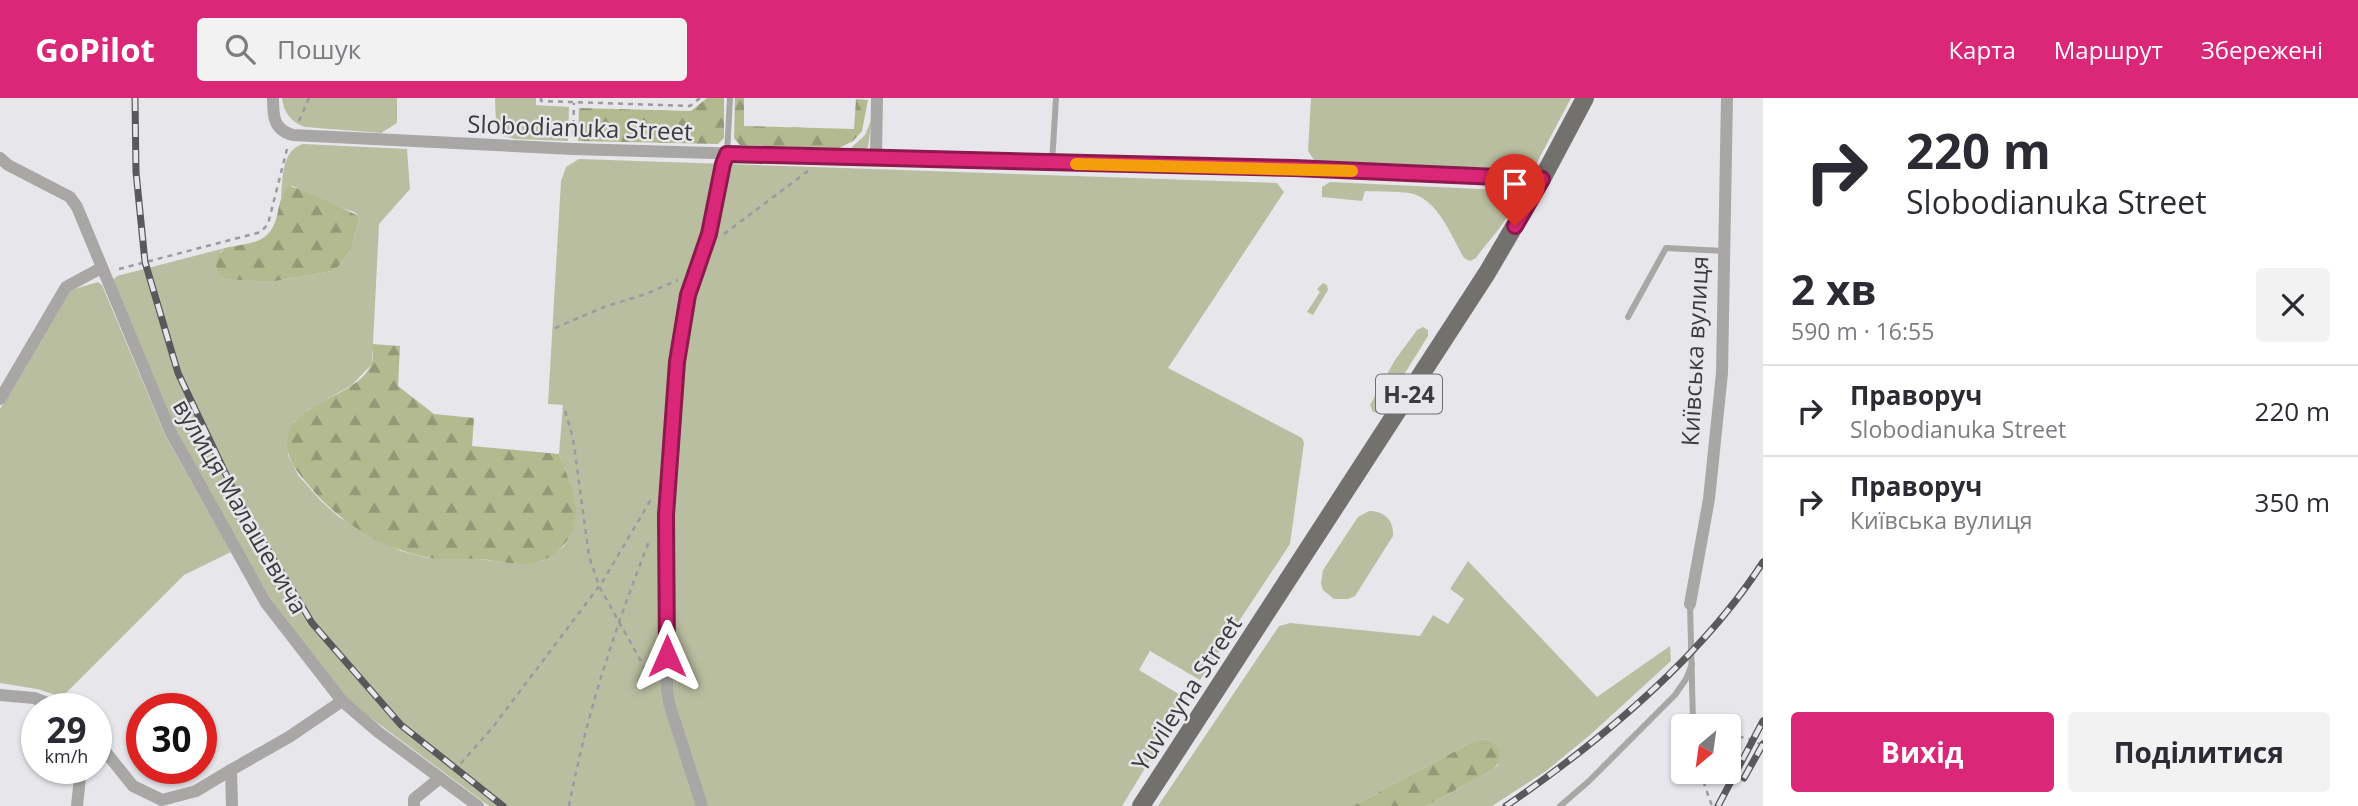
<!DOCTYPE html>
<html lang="uk">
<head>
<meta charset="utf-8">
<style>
  :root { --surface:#fff; --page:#f2f2f3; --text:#2b2b33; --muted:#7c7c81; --line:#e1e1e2; --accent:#db2777 }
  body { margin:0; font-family:"Open Sans",sans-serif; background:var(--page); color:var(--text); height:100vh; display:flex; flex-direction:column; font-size:26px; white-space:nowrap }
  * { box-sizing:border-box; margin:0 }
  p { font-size:23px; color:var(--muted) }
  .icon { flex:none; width:38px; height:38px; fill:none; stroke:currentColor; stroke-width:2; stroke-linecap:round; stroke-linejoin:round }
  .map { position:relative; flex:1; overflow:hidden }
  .details { display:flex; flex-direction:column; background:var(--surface); width:595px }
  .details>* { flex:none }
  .top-card { background:#fff; color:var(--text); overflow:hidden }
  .needle { width:46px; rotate:209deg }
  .tools { position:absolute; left:1671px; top:616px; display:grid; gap:14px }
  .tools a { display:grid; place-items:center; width:70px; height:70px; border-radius:7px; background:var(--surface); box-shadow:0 2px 5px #0004; font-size:35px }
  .speed { position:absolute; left:21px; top:595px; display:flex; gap:14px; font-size:35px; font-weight:700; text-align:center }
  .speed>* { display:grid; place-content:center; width:91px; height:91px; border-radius:50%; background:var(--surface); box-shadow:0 2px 5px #0004; line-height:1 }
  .speed small { font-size:18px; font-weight:400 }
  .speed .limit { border:10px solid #d22; background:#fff; color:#111 }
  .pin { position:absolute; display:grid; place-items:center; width:60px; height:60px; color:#fff; margin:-72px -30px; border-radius:50% 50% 50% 0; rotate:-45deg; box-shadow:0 0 7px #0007 }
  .pin .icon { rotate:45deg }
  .me { position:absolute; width:77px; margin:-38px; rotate:0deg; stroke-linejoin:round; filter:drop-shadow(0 0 5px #0008) }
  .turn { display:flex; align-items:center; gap:24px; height:147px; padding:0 28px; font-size:32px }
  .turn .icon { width:91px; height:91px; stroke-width:2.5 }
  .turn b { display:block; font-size:49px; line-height:60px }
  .round { display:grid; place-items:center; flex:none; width:74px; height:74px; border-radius:7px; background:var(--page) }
  .summary { display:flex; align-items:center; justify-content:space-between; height:119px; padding:0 28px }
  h1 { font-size:42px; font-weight:700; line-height:52px }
  .button { display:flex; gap:14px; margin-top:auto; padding:14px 28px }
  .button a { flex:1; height:80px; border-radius:7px; background:var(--accent); color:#fff; font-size:28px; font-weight:700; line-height:80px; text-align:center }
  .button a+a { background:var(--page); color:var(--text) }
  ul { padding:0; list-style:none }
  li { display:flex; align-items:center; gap:21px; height:91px; padding:0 28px; border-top:2px solid var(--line) }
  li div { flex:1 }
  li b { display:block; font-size:26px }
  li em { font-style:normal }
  header { display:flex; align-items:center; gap:42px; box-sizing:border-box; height:98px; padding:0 35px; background:var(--accent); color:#fff }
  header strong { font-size:33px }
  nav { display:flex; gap:38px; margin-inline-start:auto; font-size:24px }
  .search { width:490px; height:63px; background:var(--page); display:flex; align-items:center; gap:18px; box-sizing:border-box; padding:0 24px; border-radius:7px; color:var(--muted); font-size:26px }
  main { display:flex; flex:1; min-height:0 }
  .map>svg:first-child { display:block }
</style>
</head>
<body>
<header>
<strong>GoPilot</strong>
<div class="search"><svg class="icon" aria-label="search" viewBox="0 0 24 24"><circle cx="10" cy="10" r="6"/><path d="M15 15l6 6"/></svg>Пошук</div>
<nav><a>Карта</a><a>Маршрут</a><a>Збережені</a></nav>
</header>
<main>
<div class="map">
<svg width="1763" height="708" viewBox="0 0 1763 708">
  <defs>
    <pattern id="forest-firs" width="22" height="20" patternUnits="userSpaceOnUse" patternTransform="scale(1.75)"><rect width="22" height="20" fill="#b4ba8f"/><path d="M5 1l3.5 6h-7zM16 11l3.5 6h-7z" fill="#949876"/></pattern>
  </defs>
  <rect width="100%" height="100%" fill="#e7e6eb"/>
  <g fill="#babea0">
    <path d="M282,0h115v25l-16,10 -76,-6c-14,-5 -21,-14 -23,-29z"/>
    <path d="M495,0h41v7l33,2 -1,34 -53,-2 -12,-3 -7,-11z"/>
    <path d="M1311,0h260l-37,70 -13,5 -204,-9 -9,-13z"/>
    <path d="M872,20l-4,29 -5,3h-11v-3l13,-12z"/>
    <path d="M303,46l104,5 3,40 -31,35 -7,140 -20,21 -44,25 -14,12 -6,33 10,20 23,26 18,16 62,34 27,7h45l43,6 26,-3 22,-15 10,-23 -1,-27 -14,-42 4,-49 -15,-1 13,-223 5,-14 13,-8 698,24 7,9 -116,176 134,70 2,5 -14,101 -90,136 -50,-29 -11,19 48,29 -65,107h-633l-145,-108 -72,-97 -98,-171 -61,-150 4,-4 108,-28 -5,4 27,28 23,2 62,-11 6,-4 12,-16 10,-34 -6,-5 -32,-11 -29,-15 -4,1 -8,11c2,-20 0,-47 22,-54z"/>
    <path d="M1330,84l171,8c6,4 12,9 10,18 -3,13 -27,38 -35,50l-6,3 -6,-3c-13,-22 -26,-60 -55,-65 -14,-2 -29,-1 -44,-2l-3,10 -40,-4v-10z"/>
    <path d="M98,184l4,3 64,152 65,115 -47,23 -122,122 -25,-8 -37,-6v-274l71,-119z"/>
    <path d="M1323,185l4,2 1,5 -15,25 -6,-3 13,-20 -3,-3z"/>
    <path d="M1423,229l5,3v6l-46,74 -3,3 -6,-1 -3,-7 25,-45 22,-30z"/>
    <path d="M1369,413c16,0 25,10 24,25l-38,60 -7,3h-14l-11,-9 -2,-7 2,-13 35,-53z"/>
    <path d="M1468,463l129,136 73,-51 1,15 -81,74 -44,36 -54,35h-66l68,-37 4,-4 -8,-24 -5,-2 -11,2 -121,65h-195l121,-180 11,-3 130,13 13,-21 15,9 16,-25 -14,-10z"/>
  </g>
  <g fill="url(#forest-firs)">
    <path d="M707,0h17v40l-6,6 -140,-3 1,-33 112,3z"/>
    <path d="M735,0h9v28l110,3 2,-30 12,1 -6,31 -9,10 -14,7 -99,-3 -6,-7z"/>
    <path d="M289,88c6,0 66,27 71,31l-10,34 -12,16 -6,4 -62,11 -43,-3c-14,-7 -14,-21 -2,-31 29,-6 47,-4 53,-37 2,-10 4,-17 11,-25z"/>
    <path d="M372,246l28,2 -2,40 36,28 40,4 -2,28 87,8c6,18 16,37 17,56 1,28 -22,52 -49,54 -16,1 -32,-4 -47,-5 -18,-2 -36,2 -54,-2 -44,-9 -87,-35 -116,-70 -9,-11 -19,-21 -22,-35 -11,-49 68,-52 83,-87 3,-6 2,-14 1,-21z"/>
    <path d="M1485,641c15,5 19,18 9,30l-68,37h-73l121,-65z"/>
  </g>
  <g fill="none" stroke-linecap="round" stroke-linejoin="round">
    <g stroke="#9b9b9f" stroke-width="2.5" stroke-dasharray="5 5" stroke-linecap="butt">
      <path d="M541,0v3l149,5 10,-8"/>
      <path d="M299,23l10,-23"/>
      <path d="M573,37l1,-32"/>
      <path d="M724,136l84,-63"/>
      <path d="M119,171l142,-37 7,-8 19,-75"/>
      <path d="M555,230l49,-21 42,-13 32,-14"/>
      <path d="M565,313l8,27 16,118 10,30 53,95"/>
      <path d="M1729,636l24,6 10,6"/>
      <path d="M454,673l39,-44 110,-146 50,-85"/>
      <path d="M1700,674l12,34"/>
      <path d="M569,708c18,-94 46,-178 81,-267"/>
    </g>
    <g stroke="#a8a7a5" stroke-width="6">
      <path d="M727,56l3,-56"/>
      <path d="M1052,65l4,-65"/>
      <path d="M1628,219l38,-69 58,3"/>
      <path d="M1690,506l3,119"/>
      <path d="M1560,708l28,-24 87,-87 11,-16 6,-15"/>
    </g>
    <g stroke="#a8a7a5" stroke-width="12">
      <path d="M273,0c0,17 0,32 20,37l280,14 479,14 242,5 248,11"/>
      <path d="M0,60l8,7 62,32 7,10 94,226 95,170 76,98 36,31 100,74"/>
      <path d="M876,60l1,-60"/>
      <path d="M0,301l66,-112 35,-19"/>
      <path d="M1690,506l19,-105 13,-126 5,-275"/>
      <path d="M0,597l34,3 30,11"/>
      <path d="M96,642l37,46 29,14 34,-9 35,-21"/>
      <path d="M77,708l4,-38"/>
      <path d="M232,708l-1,-36 58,-33 53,-36"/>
      <path d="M414,708v-7l26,-21"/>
      <path d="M702,708l-33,-103 -2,-14 -2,-151 12,-176 11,-67 21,-61 14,-70 4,-10"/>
    </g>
    <path stroke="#73716e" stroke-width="18" d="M1141,708l346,-533 55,-94 43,-81"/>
    <g stroke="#59595b" stroke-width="7">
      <g id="rail">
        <path d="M135,0l1,74 9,90 33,111 61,129 73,121 89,102 102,81"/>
        <path d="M1744,680l19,-34"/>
        <path d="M1506,708c93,-64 196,-149 257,-244"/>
        <path d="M1718,708l45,-85"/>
      </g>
    </g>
    <use href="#rail" stroke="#e7e6eb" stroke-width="4.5" stroke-dasharray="13" stroke-linecap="butt"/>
  </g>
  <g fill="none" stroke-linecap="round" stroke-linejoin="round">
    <g stroke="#8e194d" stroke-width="18">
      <path id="route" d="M667,558l-1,-141 11,-153 11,-67 21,-61 14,-70 4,-10 567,14 248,11 -27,47"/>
    </g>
    <use href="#route" stroke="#db2777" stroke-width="12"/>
    <path stroke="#f59e0b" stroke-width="12" d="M1076,66l276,7"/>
  </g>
  <g text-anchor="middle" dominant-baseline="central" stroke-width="5" stroke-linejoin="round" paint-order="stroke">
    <rect fill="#e7e6eb" stroke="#6f6e71" stroke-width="2" x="1376" y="276.5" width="66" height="39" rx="5"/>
    <g font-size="23" font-weight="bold" fill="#3b3b3d">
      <text x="1409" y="296">Н-24</text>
    </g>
    <g font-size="24" fill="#3b3b3d" stroke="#e7e6eb">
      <text transform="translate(580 29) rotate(2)">Slobodianuka Street</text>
      <text transform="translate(1694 253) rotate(-87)">Київська вулиця</text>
      <text transform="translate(241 408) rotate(60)">вулиця Малашевича</text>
      <text transform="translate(1186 595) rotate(-57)">Yuvileyna Street</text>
    </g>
  </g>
</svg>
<div class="tools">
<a><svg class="needle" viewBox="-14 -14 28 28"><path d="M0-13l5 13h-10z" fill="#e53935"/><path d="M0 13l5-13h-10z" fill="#7c7c81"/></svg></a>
</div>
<div class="speed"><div>29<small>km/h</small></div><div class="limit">30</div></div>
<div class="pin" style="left:1515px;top:128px;background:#d93025"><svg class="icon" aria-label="arrive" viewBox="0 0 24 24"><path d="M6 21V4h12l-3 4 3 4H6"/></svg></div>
<svg class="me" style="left:667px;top:558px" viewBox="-20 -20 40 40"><path d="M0-17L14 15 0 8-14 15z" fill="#db2777" stroke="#fff" stroke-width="4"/></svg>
</div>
<section class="details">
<div class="top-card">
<div class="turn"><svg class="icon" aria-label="right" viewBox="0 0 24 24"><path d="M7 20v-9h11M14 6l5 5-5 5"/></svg><div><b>220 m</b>Slobodianuka Street</div></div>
</div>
<div class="summary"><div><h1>2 хв</h1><p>590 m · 16:55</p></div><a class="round"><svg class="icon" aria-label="close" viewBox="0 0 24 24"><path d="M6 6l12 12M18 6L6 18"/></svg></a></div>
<ul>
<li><svg class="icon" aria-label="right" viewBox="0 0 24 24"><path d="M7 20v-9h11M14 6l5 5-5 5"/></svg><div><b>Праворуч</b><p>Slobodianuka Street</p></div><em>220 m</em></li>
<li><svg class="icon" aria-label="right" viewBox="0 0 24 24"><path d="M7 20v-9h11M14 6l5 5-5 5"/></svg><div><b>Праворуч</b><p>Київська вулиця</p></div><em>350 m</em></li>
</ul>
<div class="button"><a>Вихід</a><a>Поділитися</a></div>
</section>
</main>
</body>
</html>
